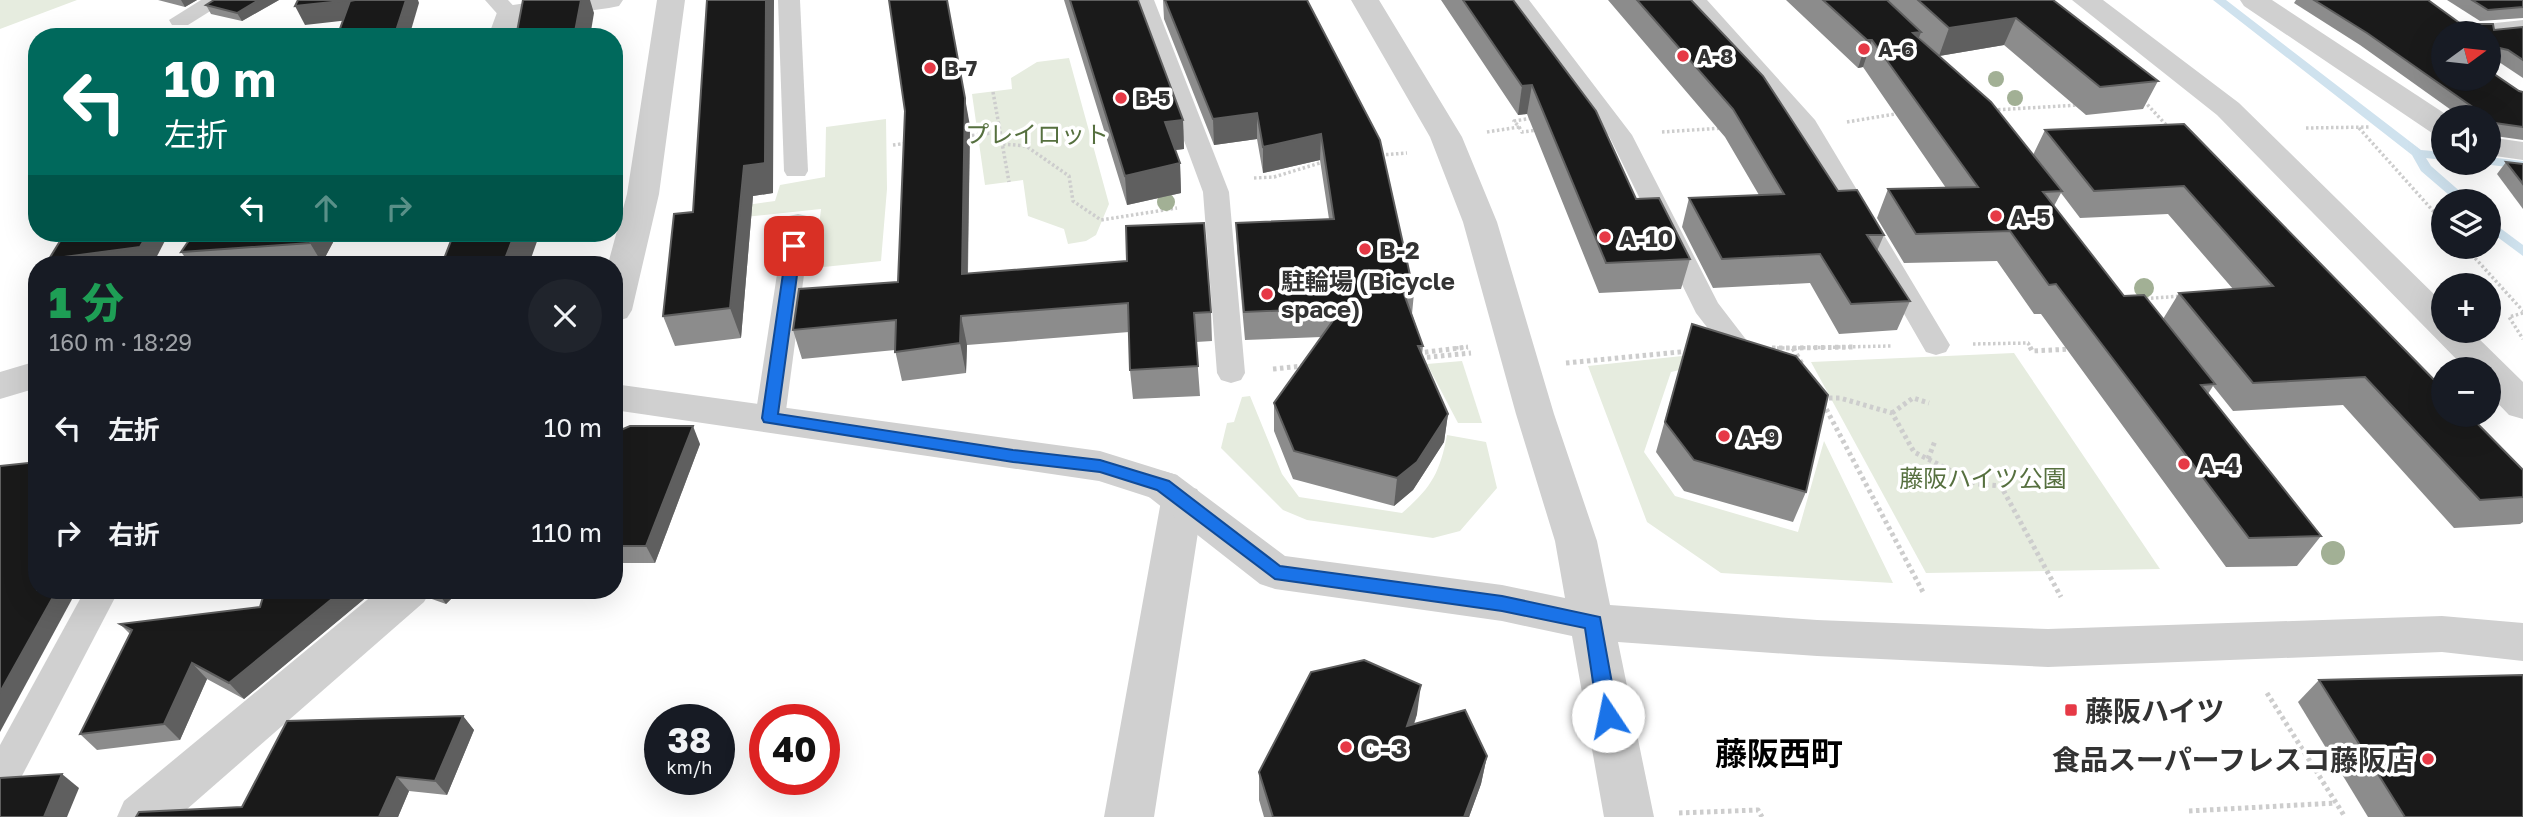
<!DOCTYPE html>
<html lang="ja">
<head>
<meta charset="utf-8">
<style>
  :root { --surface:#171b24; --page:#20242c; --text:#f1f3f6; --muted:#9ea1a6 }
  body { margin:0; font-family:"Golos Text","Noto Sans JP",sans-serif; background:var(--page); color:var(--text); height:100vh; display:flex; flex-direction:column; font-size:26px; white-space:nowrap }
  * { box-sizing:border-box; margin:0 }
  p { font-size:23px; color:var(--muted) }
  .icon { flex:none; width:38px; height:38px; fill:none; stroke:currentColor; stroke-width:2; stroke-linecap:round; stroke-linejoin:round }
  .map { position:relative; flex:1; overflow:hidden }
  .sheet { position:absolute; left:28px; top:256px; width:595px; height:343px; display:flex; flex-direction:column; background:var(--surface); border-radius:28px; box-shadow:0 7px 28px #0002 }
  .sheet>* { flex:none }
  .top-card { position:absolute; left:28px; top:28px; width:595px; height:214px; border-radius:28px; box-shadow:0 7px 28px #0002; background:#00695c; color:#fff; overflow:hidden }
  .needle { width:46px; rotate:75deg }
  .tools { position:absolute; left:2431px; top:21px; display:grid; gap:14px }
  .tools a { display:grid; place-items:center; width:70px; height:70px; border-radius:50%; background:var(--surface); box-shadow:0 7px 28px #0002; font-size:35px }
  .speed { position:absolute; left:644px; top:704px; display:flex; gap:14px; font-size:35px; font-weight:700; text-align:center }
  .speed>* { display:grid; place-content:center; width:91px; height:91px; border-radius:50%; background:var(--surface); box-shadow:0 7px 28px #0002; line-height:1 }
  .speed small { font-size:18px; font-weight:400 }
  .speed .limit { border:10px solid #d22; background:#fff; color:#111 }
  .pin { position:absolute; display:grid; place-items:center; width:60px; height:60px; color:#fff; margin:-30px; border-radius:14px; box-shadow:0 4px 10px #0006 }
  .me { position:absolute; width:77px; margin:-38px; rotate:349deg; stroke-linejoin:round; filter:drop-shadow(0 0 5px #0008) }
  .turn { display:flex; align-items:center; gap:24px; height:147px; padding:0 21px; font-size:32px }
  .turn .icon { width:91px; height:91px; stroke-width:2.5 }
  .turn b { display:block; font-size:49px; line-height:60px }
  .lanes { display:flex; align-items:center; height:66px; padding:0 21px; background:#0003; justify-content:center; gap:35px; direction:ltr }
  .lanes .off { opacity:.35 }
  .round { display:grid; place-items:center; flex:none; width:74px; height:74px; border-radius:37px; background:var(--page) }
  .head { display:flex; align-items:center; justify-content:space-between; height:119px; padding:0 21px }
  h1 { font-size:42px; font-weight:800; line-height:52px; color:#1e9e55 }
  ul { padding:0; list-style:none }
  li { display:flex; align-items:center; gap:21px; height:105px; padding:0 21px }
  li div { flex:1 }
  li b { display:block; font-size:26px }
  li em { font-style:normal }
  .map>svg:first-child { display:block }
</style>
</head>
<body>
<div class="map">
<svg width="2523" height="817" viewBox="0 0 2523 817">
  <rect width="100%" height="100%" fill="#fff"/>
  <g fill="#e6ecdf">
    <path d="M0,0h77l-77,29z"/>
    <path d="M1069,58l40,146 -13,31 -10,6 -18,3 -4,-15 -36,-13 -5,-36 -38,5 -13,-91 40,-5 -1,-11 26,-16z"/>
    <path d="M886,119l1,70 -6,72 -67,7 7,-59 -125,13 -5,-9 84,-12 5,-16 45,-8 1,-50z"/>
    <path d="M1720,352l4,8 -53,12 -27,80 31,44 123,36 26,-91 69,142 -172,-10 -74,-51 -59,-156z"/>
    <path d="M2014,353l146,216 -234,4 -115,-211z"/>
    <path d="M1462,361l20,62h-24l-31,-59z"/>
    <path d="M1250,396l32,78 17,23 103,16c29,-25 38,-40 45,-78l39,7 11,46 -37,43 -27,7 -126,-18 -24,-10 -62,-62 6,-25 7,-1 8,-25z"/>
  </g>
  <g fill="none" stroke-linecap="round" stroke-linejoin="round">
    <g fill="#cfe2ee" fill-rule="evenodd">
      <path d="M2213,0h13l195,150 22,2v8l-17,-2 5,8 40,35h-15l-35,-30 -9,-16z"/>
      <path d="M2488,157l35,4v8l-40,-5 5,-1z"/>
      <path d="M2488,219l35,26v11l-35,-26z"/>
    </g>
    <g stroke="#cdcdcd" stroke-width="3.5" stroke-dasharray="2.5 2.5" stroke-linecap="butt">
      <path d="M993,92l16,90"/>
      <path d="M2144,101l25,27"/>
      <path d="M1993,110l86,-5"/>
      <path d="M1847,122l54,-9"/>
      <path d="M1519,127l3,5 16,-2"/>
      <path d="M2306,128l65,-1"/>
      <path d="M2359,128l84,94"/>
      <path d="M1487,132l32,-5 -5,-6 19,-3"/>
      <path d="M1662,132l61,-4"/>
      <path d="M967,136l34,-4"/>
      <path d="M1003,144l23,2 43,30 4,25 28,19 76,-12"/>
      <path d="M893,145l16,-2"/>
      <path d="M1381,155l26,-2"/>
      <path d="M1254,178l20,-1 49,-15"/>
      <path d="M2465,247l58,64"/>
      <path d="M2141,299l40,-3"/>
      <path d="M2523,313l-14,4 14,22"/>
      <path d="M1973,344l55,-1 3,5"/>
      <path d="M1456,348l12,-1"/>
      <path d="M1772,348h21"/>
      <path d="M1793,348l98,-2"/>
    </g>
    <g stroke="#cdcdcd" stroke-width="5" stroke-dasharray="3.5 3.5" stroke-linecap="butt">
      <path d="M2030,347l2,4 40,-2"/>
      <path d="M1772,348h21l9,16"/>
      <path d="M1793,348l63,-1"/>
      <path d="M1418,353l50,-6"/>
      <path d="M1420,358l51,-5"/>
      <path d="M1566,363l124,-12"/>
      <path d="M1273,369l30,-3"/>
      <path d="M1822,398h18l52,15 22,39 63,32 24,2 60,111"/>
      <path d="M1823,403l101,191"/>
      <path d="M1892,413l21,-15 16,5"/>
      <path d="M1928,459l7,-18"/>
      <path d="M2267,693l78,124"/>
      <path d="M2189,811l147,-8"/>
      <path d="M1679,813l79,-3 4,7"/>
    </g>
    <g fill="#d0d0d0" fill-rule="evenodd">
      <path d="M201,0h27l-40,25h-16l-3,-5z"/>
      <path d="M485,0h23l12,13 -3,5h-16z"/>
      <path d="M778,0h22l8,171 -3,5h-18l-3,-5z"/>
      <path d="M1132,0h22l75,192 16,181 -4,7 -10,3 -10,-3 -4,-7 -14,-181z"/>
      <path d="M1507,0h22l103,135 86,168 33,43 -4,7 -10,3 -10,-3 -31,-40 -87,-177z"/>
      <path d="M1685,0h22l108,120 135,225 -4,7 -10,3 -10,-3 -129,-224z"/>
      <path d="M798,214l9,2 4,6 -26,196 -4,8 -11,3 -11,-3 -4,-8 30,-196 4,-6z"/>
      <path d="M85,590h34l-106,203 -13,5v-53z"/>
    </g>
    <g fill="#d0d0d0" fill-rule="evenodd">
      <path d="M546,0h77l-4,6 -10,2 -88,12 -5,17h-28l11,-30z"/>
      <path d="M657,0h28l-26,194 -27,116 -5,8 -13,4v-58h-6l19,-70z"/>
      <path d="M2240,0h32l178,117h-7v18l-11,-2 -188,-127z"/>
      <path d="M2523,20v16l-35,4v-7h-33l4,-6z"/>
      <path d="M2488,137l35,5v18l-35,-5z"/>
      <path d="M37,361v27l-37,11v-27z"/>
      <path d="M614,384l486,67 77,24 6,10 14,4 6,11 -49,317h-50l57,-316 -62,-20 -485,-71z"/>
      <path d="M379,590h52l-7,12 -246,215h-61l7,-16z"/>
    </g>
    <g fill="#d0d0d0" fill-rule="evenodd">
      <path d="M1351,0h28l83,137 35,85 57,192 43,127 13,64 207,15 231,9 394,-13 81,7v38l-81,-9 -394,15 -231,-11 -199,-14 36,175h-50l-32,-181 -70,-15 -227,-32 -15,-5 -111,-87 -6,-11 6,-11 14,-4 14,4 108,81 217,29 63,13 -10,-57 -39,-127 -53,-192 -33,-85z"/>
      <path d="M2072,0h31l136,103 204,200v28h28l52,51v37l-14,-4 -21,-22v-24h-22l-249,-254z"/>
    </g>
  </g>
  <g fill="#a2b095">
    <circle cx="1996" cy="79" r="8"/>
    <circle cx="2015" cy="98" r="8"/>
    <circle cx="1166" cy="202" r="9"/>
    <circle cx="2144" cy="288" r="10"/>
    <circle cx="2333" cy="553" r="12"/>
  </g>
  <g fill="#8c8c8c" fill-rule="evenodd">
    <path d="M158,0h39l-12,7z"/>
    <path d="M214,0h65l-37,21 -31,-7 -5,-9z"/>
    <path d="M707,0l66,193 -20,3 -12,142 -66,8 -12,-30 30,-104z"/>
    <path d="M1064,0h74l45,120 1,29 -9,1 5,13 1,30 -54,12z"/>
    <path d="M1163,0h144l107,293 -2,21 11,32 -1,9 26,59 -4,28 -31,48 -19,16 -101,-27 -19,-48v-28l47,-66 -76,3 -8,-90 -1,-27 93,-4 -9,-59 -57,13 -6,-34 -43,6 -50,-126z"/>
    <path d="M1441,0h72l123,199 54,60 -9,30 -82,4 -72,-179 -9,1z"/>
    <path d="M1608,0h83l147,191 46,44 -7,16 33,50 -13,29 -58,4 -29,-51 -97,5 -31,-61 7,-29 70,-3 -34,-58z"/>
    <path d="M1786,0h267l105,81 -15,28 -57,6 -82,-70 -65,11 -20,-19v2l114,116 12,-25 139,-6 339,346v52l-3,2 -66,4 -111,-123 -110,6 -20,-25 -5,8 113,142 -24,30 -71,1 -185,-253h-7l-37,-53 -93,2 -27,-45 11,-29 58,-1 -83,-121 -5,1zM2061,193l19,25 88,-4 65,75 -54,4 -16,26 -39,-23 -70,-90z"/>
    <path d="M2296,0h132l33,24 33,6 29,-3v51l-24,-16 -5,-1v4l-5,6 30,20 4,1v48l-35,-5v-18h-27l-101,-72 -66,-42z"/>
    <path d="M2447,0h76v18l-43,3z"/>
    <path d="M905,111l65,15 -2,148 243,38 1,29 -16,1 4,54 -67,3 -3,-29 -1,-38 -162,13 -1,28 -64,8 -7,-31 -93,9 -9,-29 105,-48z"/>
    <path d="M2506,162l17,2v45l-26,-35z"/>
    <path d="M194,233h144l-16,30 -17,1h-115l-9,-12z"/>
    <path d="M1692,324l114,168 -13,30 -109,-31 -28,-39z"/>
    <path d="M614,433l86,11 -45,119h-41z"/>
    <path d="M265,590h110l-131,109 -37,-20 -27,61 -83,10 -17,-16 50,-100 -10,-10 140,-17z"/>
    <path d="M424,590h36l-14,14 -17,-6z"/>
    <path d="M2319,680l204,137h-155l-70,-115z"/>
    <path d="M1417,714l-3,11 73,31 -6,28 -12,33h-205l-5,-17v-28z"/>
    <path d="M463,716l11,14 -27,65 -38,-4 -11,26h-262l106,-10z"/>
  </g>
  <g fill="#5f5f5f">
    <path d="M181,0h16l-12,7z"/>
    <path d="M259,0h20l-37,21 -5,-8z"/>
    <path d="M351,0l16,18 -62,7 -10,-19z"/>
    <path d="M406,0h12l1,3 -10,34h-15z"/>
    <path d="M581,0h9l4,13 -4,24h-16z"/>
    <path d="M766,0h8l-1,193 -20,3 -12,142 -11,-30 14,-142z"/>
    <path d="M2016,18l-12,27 -65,11 10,-28z"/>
    <path d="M1921,32l-10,28 2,-27z"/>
    <path d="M1867,40h5l-9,27 -5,1z"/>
    <path d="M1532,85l-5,29 -9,1 4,-29z"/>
    <path d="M965,98l5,28 -3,177 -5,-29z"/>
    <path d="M1257,113v26l-43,6 -1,-26z"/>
    <path d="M1183,120l1,29 -17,2 -2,-29z"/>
    <path d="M1321,134l-1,26 -57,13v-26z"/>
    <path d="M1180,163l1,30 -54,12 -2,-29z"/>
    <path d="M148,233h21l-16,31h-100l-4,-5z"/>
    <path d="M315,233h23l-16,30 -12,-20z"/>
    <path d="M515,233h25l-11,31h-26z"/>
    <path d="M961,316l6,29 -1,28 -6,-30z"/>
    <path d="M1448,414l-4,28 -31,48 -19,16 3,-28z"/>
    <path d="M693,426l7,18 -45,119 -9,-17z"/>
    <path d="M57,590h20l-77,142v-40z"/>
    <path d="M343,590h32l-131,109 -15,-16z"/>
    <path d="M436,590h24l-14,14z"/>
    <path d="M192,663l15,16 -27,61 -16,-16z"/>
    <path d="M1421,685l-4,29 -14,41 4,-29z"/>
    <path d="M463,716l11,14 -27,65 -12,-14z"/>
    <path d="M1487,756l-6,28 -12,33h-5z"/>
    <path d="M62,774l17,14 -12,29h-23z"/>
    <path d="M397,777l12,14 -11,26h-19z"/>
  </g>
  <g fill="#1a1a1a" stroke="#5f5f5f" stroke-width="2">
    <path d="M214,0h45l-22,13 -31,-8z"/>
    <path d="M298,0h53l-56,6z"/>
    <path d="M355,0h51l-12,37h-57l13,-36z"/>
    <path d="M523,0h58l-7,37h-58z"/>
    <path d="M707,0h59l-1,163 -21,3 -14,142 -67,8 11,-102 19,-2z"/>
    <path d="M889,0h58l18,98 -3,176 165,-13 -1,-35 78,-3 7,89 -17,1 4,53 -68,4 -2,-67 -167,13 -1,27 -65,9 1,-32 -103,10 6,-41 99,-7 7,-171z"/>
    <path d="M1070,0h68l45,120 -18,2 15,41 -55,13z"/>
    <path d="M1165,0h142l73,140 34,153 -10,1 19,52h-5l30,68 -31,48 -20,16 -103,-27 -20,-48 68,-95 -98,4 -8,-89 98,-4 -13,-85 -58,13 -6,-34 -44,6z"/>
    <path d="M1463,0h50l83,111 40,88 23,-1 31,61 -84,4 -74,-178 -10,1z"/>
    <path d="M1637,0h54l72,76 75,115 19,-1 27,45h-17l43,66 -59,3 -31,-50 -98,5 -33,-61 95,-4 -51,-85z"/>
    <path d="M1823,0h64l34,32 -8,1 78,69 71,89 -19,1 81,104 20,-1 71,89 -14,1 120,151 -72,2 -193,-254 -7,1 -39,-54 -94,3 -28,-45 90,-2 -106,-147h-5z"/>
    <path d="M1918,0h135l105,81 -58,6 -84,-69 -67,10z"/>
    <path d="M2314,0h114l33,24h32l1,6 29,-3v33l-15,-10 -13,-3 -1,18h-6v-32h-45v46h45v-9l31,21 4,1v35l-28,-4 -7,-4v-2h-1l-120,-84z"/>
    <path d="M2472,0h51v7l-35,3z"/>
    <path d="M2184,124l259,265v26h26l54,55v27l-43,3 -115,-123 -112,6 -74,-90 94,-7 -89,-100 -90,5 -49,-61z"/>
    <path d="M2506,162l17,2v20z"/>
    <path d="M65,233h83l-8,14 -91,12z"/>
    <path d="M194,233h121l-5,10 -129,9z"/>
    <path d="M454,233h61l-12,31h-61z"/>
    <path d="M1692,324l104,32 32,39 -22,97 -112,-32 -29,-38z"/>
    <path d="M630,426h63l-47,120h-32v-113z"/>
    <path d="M37,462v128h20l-57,102v-226z"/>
    <path d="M265,590h78l-114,93 -37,-20 -28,61 -84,10 52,-104 -12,-6 140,-17z"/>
    <path d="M1364,660l57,25 -14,41 58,-16 22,46 -23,61h-191l-14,-45 52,-100z"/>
    <path d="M2523,675v142h-118l-86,-137z"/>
    <path d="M463,716l-28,65 -38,-4 -18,40h-243l3,-5 103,-5 45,-86z"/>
    <path d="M62,774l-18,43h-44v-39z"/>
  </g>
  <path fill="#1a73e8" stroke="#114b97" stroke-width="2" d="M794,242l7,4 -23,168 235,36 87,10 69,21 111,85 222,30 98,21 18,99 -3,6 -7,3 -7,-3 -3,-6 -13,-88 -83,-17 -227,-32 -118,-89 -57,-18 -87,-10 -249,-40 -2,-4 25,-172z"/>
  <g fill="#e63946" stroke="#fff" stroke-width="2.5">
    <circle cx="1864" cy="49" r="7"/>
    <circle cx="1683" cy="56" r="7"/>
    <circle cx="930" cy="68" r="7"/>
    <circle cx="1121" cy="98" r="7"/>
    <circle cx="1996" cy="216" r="7"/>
    <circle cx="1605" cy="237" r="7"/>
    <circle cx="1365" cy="249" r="7"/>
    <circle cx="1267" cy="294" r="7"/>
    <circle cx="1724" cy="436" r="7"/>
    <circle cx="2184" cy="464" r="7"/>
    <rect x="2064" y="703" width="14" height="14" rx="3.5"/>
    <circle cx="1346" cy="747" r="7"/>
    <circle cx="2428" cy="759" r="7"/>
  </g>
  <g text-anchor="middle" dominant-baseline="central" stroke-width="7" stroke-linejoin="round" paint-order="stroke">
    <g font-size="21" font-weight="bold" fill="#333" stroke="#fff" text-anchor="start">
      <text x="1878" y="49">A-6</text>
      <text x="1697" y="56">A-8</text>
      <text x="944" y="68">B-7</text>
      <text x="1135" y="98">B-5</text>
    </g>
    <g font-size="24" fill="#56703f" stroke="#fff">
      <text x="1037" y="133">プレイロット</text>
      <text x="1983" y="477">藤阪ハイツ公園</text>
    </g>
    <g font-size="24" font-weight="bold" fill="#333" stroke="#fff" text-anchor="start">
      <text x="2010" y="216">A-5</text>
      <text x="1619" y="237">A-10</text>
      <text x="1379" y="249">B-2</text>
      <text x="1281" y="280">駐輪場 (Bicycle<tspan x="1281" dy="28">space)</tspan></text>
      <text x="1738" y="436">A-9</text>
      <text x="2198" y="464">A-4</text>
    </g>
    <g font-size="28" font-weight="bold" fill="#333" stroke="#fff" text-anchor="start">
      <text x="2085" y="710">藤阪ハイツ</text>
      <text x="1360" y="747">C-3</text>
      <text x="2414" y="759" text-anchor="end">食品スーパーフレスコ藤阪店</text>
    </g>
    <g font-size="32" font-weight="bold" fill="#000" stroke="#fff">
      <text x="1779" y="753">藤阪西町</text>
    </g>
  </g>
</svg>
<div class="tools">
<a><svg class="needle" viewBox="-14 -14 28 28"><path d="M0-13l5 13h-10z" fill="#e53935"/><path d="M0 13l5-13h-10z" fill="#9ea1a6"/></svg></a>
<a><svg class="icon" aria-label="sound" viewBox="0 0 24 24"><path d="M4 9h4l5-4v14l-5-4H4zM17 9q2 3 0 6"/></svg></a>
<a><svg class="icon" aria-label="layers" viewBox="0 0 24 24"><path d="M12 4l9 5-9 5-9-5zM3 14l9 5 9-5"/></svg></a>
<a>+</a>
<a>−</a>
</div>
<div class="speed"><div>38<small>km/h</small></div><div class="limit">40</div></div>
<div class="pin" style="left:794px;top:246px;background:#d93025"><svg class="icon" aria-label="arrive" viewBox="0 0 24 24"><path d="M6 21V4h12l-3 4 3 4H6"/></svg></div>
<svg class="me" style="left:1608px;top:716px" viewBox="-20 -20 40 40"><circle r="19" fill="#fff"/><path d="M0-13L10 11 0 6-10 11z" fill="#1a73e8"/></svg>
<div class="top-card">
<div class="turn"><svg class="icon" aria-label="left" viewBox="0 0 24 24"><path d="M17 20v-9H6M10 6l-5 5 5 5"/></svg><div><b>10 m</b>左折</div></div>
<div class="lanes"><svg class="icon" aria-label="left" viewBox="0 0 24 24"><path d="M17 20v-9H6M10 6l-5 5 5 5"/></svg><svg class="icon off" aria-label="ahead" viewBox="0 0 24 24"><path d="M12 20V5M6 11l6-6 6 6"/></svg><svg class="icon off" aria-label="right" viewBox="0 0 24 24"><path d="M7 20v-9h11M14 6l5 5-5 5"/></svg></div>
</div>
<section class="sheet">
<div class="head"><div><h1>1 分</h1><p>160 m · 18:29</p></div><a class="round"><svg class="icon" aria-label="close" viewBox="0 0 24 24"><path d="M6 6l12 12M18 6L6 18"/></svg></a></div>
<ul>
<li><svg class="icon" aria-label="left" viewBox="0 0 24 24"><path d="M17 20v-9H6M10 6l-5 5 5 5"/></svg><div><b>左折</b></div><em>10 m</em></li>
<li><svg class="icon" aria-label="right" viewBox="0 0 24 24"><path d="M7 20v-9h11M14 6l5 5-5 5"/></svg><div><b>右折</b></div><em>110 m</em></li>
</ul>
</section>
</div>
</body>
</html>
